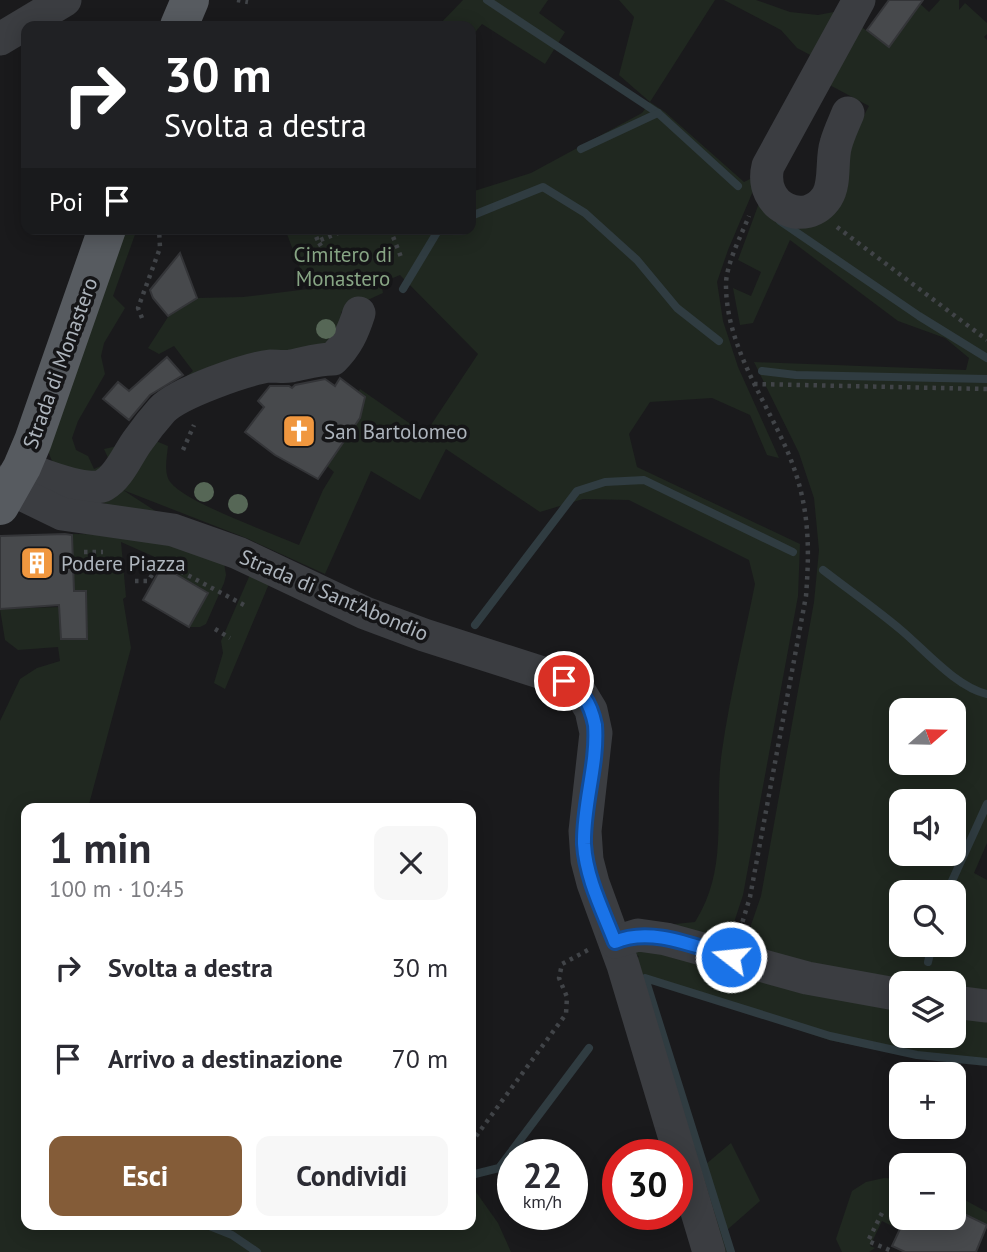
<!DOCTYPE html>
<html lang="it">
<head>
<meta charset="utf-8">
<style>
  :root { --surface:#fff; --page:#f7f7f7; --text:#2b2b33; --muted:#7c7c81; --accent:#845c38 }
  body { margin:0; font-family:"PT Sans",sans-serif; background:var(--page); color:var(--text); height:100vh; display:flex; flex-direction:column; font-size:26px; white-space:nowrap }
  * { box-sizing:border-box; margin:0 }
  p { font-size:23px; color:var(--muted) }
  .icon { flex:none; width:38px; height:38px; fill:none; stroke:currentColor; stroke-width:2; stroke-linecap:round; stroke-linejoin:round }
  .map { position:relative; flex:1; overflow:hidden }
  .side { position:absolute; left:21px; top:803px; width:455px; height:427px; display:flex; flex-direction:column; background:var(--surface); border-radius:14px; box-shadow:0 4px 18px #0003 }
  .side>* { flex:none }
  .guide { position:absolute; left:21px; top:21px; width:455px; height:214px; border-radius:14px; box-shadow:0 4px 18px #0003; background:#202124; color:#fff; overflow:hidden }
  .needle { width:46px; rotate:70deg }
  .fabs { position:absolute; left:889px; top:698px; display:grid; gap:14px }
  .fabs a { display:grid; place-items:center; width:77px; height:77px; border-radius:14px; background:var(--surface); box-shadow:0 4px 18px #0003; font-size:35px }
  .speed { position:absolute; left:497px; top:1139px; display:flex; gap:14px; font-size:35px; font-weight:700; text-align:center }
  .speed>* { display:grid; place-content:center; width:91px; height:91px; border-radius:50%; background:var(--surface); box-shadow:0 4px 18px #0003; line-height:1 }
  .speed small { font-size:18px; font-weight:400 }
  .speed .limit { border:10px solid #d22; background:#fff; color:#111 }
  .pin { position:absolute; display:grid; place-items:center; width:60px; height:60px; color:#fff; margin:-30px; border:4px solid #fff; border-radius:50%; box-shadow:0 2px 7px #0007 }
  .me { position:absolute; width:77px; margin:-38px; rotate:286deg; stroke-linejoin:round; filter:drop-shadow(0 0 5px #0008) }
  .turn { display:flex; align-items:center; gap:24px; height:147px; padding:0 28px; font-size:32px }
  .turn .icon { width:91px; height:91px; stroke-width:2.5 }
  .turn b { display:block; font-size:49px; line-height:60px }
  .then { display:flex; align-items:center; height:66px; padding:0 28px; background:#0003; gap:14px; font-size:26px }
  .round { display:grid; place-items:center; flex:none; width:74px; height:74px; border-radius:14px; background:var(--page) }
  .head { display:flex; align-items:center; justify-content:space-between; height:119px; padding:0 28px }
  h1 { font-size:42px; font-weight:800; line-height:52px }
  .action { display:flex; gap:14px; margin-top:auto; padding:14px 28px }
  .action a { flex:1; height:80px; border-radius:14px; background:var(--accent); color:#fff; font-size:28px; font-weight:800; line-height:80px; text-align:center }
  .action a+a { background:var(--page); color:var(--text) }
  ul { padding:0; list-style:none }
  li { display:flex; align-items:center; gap:21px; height:91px; padding:0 28px }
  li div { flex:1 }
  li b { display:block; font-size:26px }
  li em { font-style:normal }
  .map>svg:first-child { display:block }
</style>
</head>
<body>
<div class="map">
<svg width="987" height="1252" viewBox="0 0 987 1252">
  <rect width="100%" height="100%" fill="#1a1a1c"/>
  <g fill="#202820" fill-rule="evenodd">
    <path d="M463,0h85l-9,13 26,19 -20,32 -63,-40 -11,13v-11h-33z"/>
    <path d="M619,0h96l-65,102 15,10 79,70 12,-6v8l-28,66 -11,32 6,39 15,46 41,91 -12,-3 -17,-40 -38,-17 -62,4 -21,32 8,33 163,77 -2,52 -55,299 -17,52 -55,-17 4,-6 20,-2c35,-55 18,-111 27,-171 8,-56 22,-112 33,-167l-6,-24 -120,-60 -46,-1 -43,13 -94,-63 -26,51 -49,-29 -46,103 -79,-36 -123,-48 37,24 -29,1 -32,-14 52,-62 17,7c-1,11 -5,28 3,37 16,20 101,50 128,62l24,-55 11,-18 -7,-6 33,-48 5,-21 -7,-5 2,-3 65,45 53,-80 -78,-79 -19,8 2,10 -42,19 1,18 -4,10 -176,56 31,-25 -19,-25 -15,8 -11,-6 20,-31 29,-19 46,-1 65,-8 -23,-60h186v-37l60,-19 111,-60 8,-11 -31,-27 15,-58z"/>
    <path d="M724,0h32l34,12 28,3 26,-5 -26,49 -21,-11 -16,-18z"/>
    <path d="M916,0l13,12 11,-12h19v10l6,-7 22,20v11l-3,3 3,3v803l-13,30 13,7v116l-33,-4v-8h-53l-159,-33 19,-55 53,-294 5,-52 -5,-52 -15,-45 -45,-91 212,8 3,-12 -24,-20 -47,-17 -108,-81 -37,83 -13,2 -7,-37 18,8 10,-24 -23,-12 24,-65 38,25 45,-69 24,-45 -45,-24 32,-59 33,24 11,-15 -22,-17zM901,710h53v53h-53zM901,802h53v52h-53zM901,892h53v53h-53z"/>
    <path d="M123,229h14l-24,67 12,12 -21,35 -3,13 4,18 -27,47 -6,17 4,12 12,6 6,13 16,-7 -6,-13 18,-4 1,3c-8,22 -23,34 -47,27 -18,-5 -25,-10 -29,-29z"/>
    <path d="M72,534l97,1 54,21 3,19 -2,8 -18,41 -6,3h-11l19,-34 -52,-31 1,-4 -36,-16 5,55 -3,2 8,49 -43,160h-62v417h445v-40l27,38 13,29h-511v-531l20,-42 17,-11 23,-7 -2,-14 -40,3 -13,-10 -5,-31 59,-2 2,32h26l-1,-47 -12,-1z"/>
    <path d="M252,570l19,9 -46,110 -11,-6 9,-30 -2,-12z"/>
    <path d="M632,946l269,59v31h53v-24l33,5v48l-70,-7 -88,-18 -181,-60 58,184 25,-21 29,58 -33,29 7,22h-15l-87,-286 7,-10 -4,-1z"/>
    <path d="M884,1178l17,1v39h4l-5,12 -18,-9 -12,25 5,2 -6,4h-27l-6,-13 16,-48 14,-9z"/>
    <path d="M963,1199l24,13v13l-29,-14z"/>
  </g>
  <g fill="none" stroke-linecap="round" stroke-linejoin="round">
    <g stroke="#303c41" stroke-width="8">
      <path d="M487,0l171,113 80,73"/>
      <path d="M581,149l77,-36"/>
      <path d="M471,216l72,-29 42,26 52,47 40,48 42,33"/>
      <path d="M780,221l139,95 68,42"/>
      <path d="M403,289l36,-60"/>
      <path d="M762,371l34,4 191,4"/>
      <path d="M823,570c26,20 53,39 78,60 24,20 55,57 86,64"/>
      <path d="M475,625l102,-134 28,-9 39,-2 149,72"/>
      <path d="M947,892l40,-88"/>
      <path d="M928,962l4,-17"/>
      <path d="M471,1175l28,-7 90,-120"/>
      <path d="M207,1225l25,10 25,17"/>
      <path d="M731,1252l-86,-274 185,58 87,19 70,7"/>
    </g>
  </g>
  <g fill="#47494c" stroke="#343538" stroke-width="2">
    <path d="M889,0h34l-34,47 -22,-17z"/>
    <path d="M180,253l17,45 -29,18 -15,-18 -3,-8z"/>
    <path d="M167,357l16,18 -33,20 -21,25 -26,-21 15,-17 11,9z"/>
    <path d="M340,378l25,19 -5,21 -42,61 -43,-24 -30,-23 19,-25 -6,-6 12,-15h19l3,2 3,-3 30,-6 10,7z"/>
    <path d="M65,534l7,1 2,56h12l1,48h-26l-2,-34 -59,4v-73z"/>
    <path d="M162,566l46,27 -19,34 -46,-27z"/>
    <path d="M954,1209l33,16 -11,27h-71l-13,-6 13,-28h49z"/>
  </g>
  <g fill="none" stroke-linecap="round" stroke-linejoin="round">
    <g stroke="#414448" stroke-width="4.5" stroke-dasharray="3.5 5" stroke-linecap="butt">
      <path d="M237,0l11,2"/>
      <path d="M837,227l150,113"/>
      <path d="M313,229l5,12"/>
      <path d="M390,229l11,28"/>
      <path d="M321,246l-3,-5 30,-12"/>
      <path d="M142,318l-4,-10 22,-60 -1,-19"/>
      <path d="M754,384l233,5"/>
      <path d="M183,450l11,-25"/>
      <path d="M84,552h19"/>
      <path d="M162,558l-1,3 83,44"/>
      <path d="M135,581h13l13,-20"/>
      <path d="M215,629l15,9"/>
      <path d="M740,930l10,-33 56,-301c4,-52 3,-92 -17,-141 -23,-55 -62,-107 -63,-168 -1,-21 15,-51 23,-71"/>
      <path d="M471,1143l95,-129 1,-17 -8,-19 3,-14 26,-14"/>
      <path d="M882,1213l-14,28 26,11"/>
    </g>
    <g stroke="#3b3d41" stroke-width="33">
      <path d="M0,39l65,-39"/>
      <path d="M848,113c-4,10 -9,20 -12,31 -5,15 0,39 -9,53 -21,32 -69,10 -59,-31l91,-166"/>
      <path d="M22,467c15,6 67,27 82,18 16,-9 24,-32 35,-46 7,-10 15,-20 23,-29 16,-17 84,-41 108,-44 7,0 14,1 21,0 15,-3 27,-7 42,-7 14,-14 20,-27 26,-46"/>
      <path d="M0,482l12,1 15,14 35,17 111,16 65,23 127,60 59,22 128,41 25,11 14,23 5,23 -11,98 2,29 6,23 30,82 86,287"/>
      <path d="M615,942l23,-7 28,4 141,39 94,17"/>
      <path d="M954,1002l33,4"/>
    </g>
    <g stroke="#575b60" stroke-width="38">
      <path d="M179,26l11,-26"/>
      <path d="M0,506l22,-39 11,-26 74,-212"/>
    </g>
  </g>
  <g fill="#566756">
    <circle cx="326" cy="329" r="10"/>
    <circle cx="204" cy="492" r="10"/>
    <circle cx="238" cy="504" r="10"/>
  </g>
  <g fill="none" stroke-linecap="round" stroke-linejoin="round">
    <g stroke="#114b97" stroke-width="18">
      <path id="route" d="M564,681c19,8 27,24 31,44 3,39 -12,79 -11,119 2,34 19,67 31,98 36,-16 81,5 116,15"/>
    </g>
    <use href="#route" stroke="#1a73e8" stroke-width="12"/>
  </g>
  <defs>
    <g id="church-square" transform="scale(1.75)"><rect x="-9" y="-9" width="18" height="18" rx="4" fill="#f0973f" stroke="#151517"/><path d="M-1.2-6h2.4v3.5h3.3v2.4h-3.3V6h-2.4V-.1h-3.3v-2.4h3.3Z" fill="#fff"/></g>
    <g id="building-square" transform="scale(1.75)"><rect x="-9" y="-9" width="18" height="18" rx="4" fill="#f0973f" stroke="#151517"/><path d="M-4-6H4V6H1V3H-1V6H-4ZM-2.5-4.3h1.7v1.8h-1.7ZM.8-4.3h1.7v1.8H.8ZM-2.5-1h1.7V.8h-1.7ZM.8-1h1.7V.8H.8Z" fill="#fff"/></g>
  </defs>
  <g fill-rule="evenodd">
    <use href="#church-square" x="299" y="431"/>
    <use href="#building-square" x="37" y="563"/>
  </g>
  <g text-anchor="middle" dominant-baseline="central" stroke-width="7" stroke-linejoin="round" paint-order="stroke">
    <g font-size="21" fill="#88a685" stroke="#151517">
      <text x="343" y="254">Cimitero di<tspan x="343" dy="24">Monastero</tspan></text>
    </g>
    <g font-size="21" fill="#adb4bc" stroke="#151517">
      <text transform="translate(60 363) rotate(-70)">Strada di Monastero</text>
      <text transform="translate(334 595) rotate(23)">Strada di Sant'Abondio</text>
    </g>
    <g font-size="21" fill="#adb4bc" stroke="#151517" text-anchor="start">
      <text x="324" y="431">San Bartolomeo</text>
      <text x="61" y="563">Podere Piazza</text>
    </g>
  </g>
</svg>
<div class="fabs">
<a><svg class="needle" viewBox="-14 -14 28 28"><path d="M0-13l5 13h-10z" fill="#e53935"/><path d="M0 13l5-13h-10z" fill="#7c7c81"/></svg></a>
<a><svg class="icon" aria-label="sound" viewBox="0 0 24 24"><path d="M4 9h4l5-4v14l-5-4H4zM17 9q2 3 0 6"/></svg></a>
<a><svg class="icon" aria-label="search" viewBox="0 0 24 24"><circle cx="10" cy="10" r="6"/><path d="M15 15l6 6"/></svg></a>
<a><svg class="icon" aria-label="layers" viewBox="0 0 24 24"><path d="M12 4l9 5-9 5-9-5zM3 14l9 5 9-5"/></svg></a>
<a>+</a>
<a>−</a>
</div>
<div class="speed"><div>22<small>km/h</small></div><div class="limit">30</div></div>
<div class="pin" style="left:564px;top:681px;background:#d93025"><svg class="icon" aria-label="arrive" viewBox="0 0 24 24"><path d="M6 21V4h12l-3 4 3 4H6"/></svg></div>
<svg class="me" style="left:731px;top:957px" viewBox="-20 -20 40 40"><circle r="17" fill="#1a73e8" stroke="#fff" stroke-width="3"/><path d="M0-11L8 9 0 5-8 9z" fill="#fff"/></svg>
<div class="guide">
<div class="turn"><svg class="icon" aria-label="right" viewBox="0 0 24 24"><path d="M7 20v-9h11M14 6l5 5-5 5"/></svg><div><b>30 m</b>Svolta a destra</div></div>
<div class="then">Poi<svg class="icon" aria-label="arrive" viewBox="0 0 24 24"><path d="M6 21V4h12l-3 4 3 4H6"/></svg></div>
</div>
<section class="side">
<div class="head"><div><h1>1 min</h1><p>100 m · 10:45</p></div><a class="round"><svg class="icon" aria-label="close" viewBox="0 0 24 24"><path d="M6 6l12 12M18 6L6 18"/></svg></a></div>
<ul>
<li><svg class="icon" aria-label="right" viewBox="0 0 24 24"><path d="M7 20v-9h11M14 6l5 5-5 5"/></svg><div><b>Svolta a destra</b></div><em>30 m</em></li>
<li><svg class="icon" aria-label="arrive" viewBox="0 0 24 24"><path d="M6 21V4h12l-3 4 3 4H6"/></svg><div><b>Arrivo a destinazione</b></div><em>70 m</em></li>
</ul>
<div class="action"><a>Esci</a><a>Condividi</a></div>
</section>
</div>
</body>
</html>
